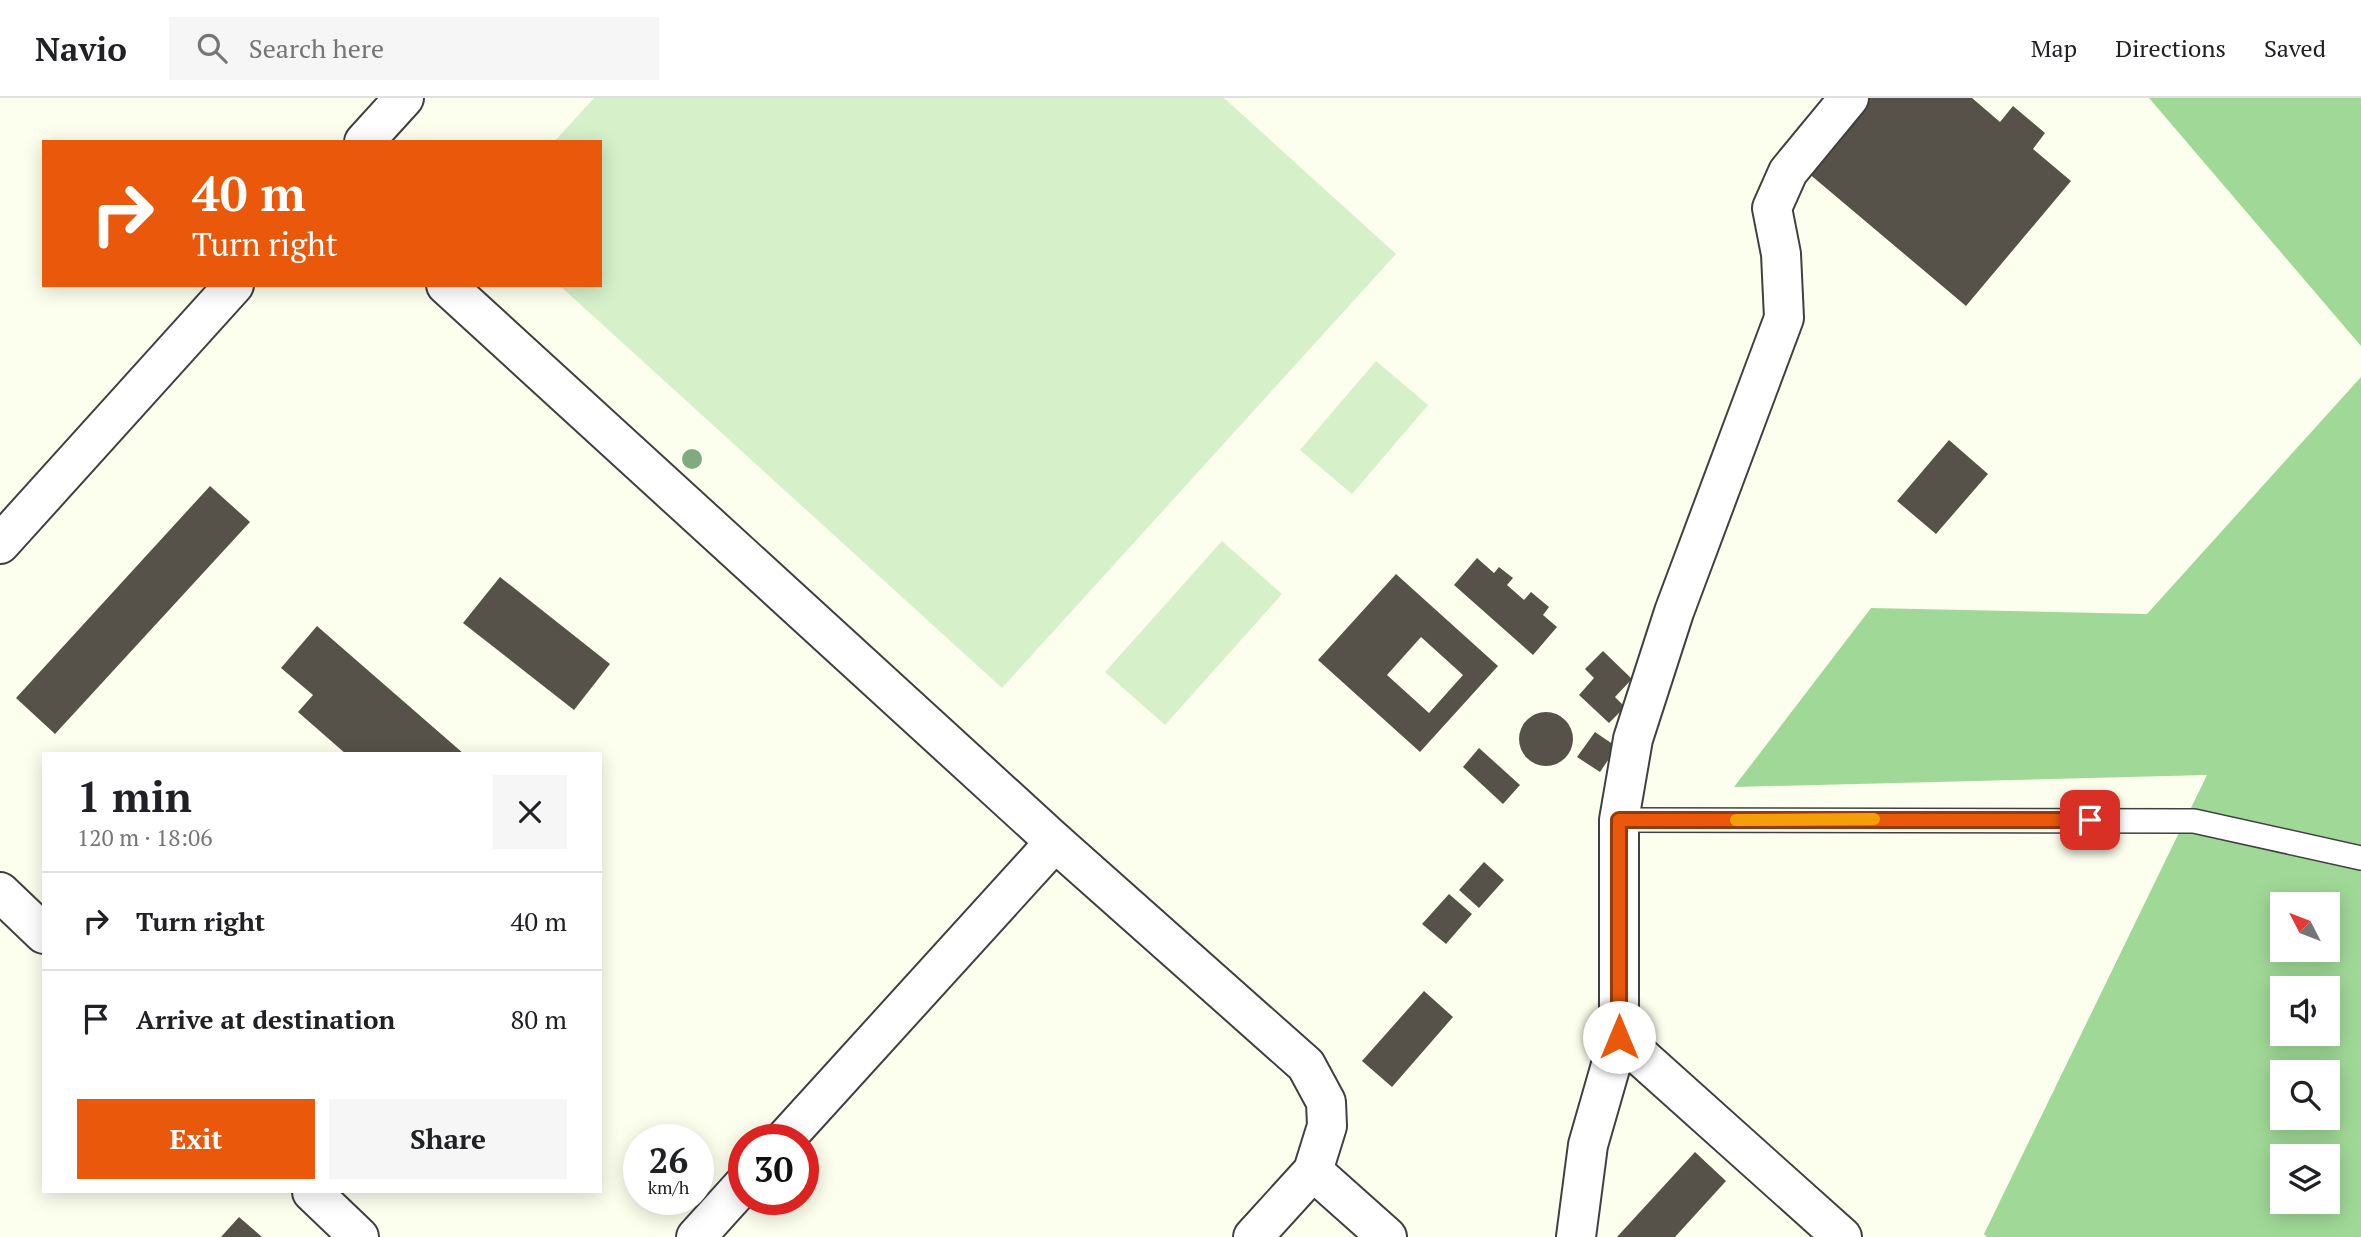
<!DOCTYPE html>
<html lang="en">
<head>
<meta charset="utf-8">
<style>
  :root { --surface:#fff; --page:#f6f6f6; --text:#202124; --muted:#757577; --line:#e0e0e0; --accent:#ea580c }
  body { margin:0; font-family:"PT Serif",serif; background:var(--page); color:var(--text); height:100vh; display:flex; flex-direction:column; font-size:26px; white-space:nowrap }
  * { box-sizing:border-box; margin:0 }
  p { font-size:23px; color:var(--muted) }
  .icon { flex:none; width:38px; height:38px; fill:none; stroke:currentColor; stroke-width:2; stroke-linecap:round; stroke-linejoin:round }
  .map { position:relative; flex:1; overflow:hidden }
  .sheet { position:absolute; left:42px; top:654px; width:560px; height:441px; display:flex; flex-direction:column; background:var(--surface); border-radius:0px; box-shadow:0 4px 18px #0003 }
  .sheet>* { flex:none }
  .banner { position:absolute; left:42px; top:42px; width:560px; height:147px; border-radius:0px; box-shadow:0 4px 18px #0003; background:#ea580c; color:#fff; overflow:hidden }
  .needle { width:46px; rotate:312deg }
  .fabs { position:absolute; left:2270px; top:794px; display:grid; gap:14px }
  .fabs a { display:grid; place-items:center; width:70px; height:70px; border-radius:0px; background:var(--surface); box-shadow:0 4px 18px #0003; font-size:35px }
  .speed { position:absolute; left:623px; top:1026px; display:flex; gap:14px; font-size:35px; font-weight:700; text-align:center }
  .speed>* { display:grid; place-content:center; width:91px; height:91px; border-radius:50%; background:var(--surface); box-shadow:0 4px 18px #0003; line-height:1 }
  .speed small { font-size:18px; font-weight:400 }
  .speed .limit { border:10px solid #d22; background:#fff; color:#111 }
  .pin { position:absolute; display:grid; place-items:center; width:60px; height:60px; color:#fff; margin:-30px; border-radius:14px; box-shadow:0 4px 10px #0006 }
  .me { position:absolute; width:77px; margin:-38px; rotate:0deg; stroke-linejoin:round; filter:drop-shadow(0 0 5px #0008) }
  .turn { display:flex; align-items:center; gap:24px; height:147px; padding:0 35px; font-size:32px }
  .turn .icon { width:91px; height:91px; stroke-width:2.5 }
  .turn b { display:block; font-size:49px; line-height:60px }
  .round { display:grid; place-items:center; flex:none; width:74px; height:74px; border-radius:0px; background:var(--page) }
  .summary { display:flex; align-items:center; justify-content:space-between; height:119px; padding:0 35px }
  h1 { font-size:42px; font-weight:700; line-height:52px }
  .button { display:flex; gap:14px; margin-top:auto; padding:14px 35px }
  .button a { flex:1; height:80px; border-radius:0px; background:var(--accent); color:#fff; font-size:28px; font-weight:700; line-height:80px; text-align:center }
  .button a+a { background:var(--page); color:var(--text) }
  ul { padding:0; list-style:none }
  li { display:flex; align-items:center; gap:21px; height:98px; padding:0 35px; border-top:2px solid var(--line) }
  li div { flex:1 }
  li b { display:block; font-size:26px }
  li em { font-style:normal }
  header { display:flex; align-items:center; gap:42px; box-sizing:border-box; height:98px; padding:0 35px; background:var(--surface); border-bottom:2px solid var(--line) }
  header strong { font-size:33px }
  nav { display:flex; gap:38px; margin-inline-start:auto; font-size:24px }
  .search { width:490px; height:63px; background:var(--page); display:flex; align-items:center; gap:18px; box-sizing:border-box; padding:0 24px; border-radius:0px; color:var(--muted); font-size:26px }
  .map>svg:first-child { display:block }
</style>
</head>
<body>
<header>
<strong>Navio</strong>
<div class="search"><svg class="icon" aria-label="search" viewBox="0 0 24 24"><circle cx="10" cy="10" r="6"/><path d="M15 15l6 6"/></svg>Search here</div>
<nav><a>Map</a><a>Directions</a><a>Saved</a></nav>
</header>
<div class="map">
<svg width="2361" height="1139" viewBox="0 0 2361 1139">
  <rect width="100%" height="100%" fill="#fdffee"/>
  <g fill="#a0d997" fill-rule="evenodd">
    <path d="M2149,0h212v248z"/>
    <path d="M2361,279v860h-374l-3,-3 223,-459 -473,12 137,-179 276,6zM2282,807h46v45h-46zM2282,891h46v45h-46zM2282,975h46v45h-46zM2282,1059h46v45h-46z"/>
  </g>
  <g fill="#d6f0ca">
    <path d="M594,0h630l172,156 -394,434 -443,-403h41v-143h-46z"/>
    <path d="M1376,263l52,44 -76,89 -52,-44z"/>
    <path d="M1222,443l60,53 -117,131 -60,-53z"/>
  </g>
  <g fill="#56524a" fill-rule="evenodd">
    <path d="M1869,0h103l28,24 13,-16 32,27 -12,16 38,32 -105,125 -159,-134z"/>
    <path d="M1949,342l39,34 -52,60 -39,-33z"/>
    <path d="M210,388l40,36 -195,212 -39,-36z"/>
    <path d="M1477,460l17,15 5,-6 14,11 -6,7 17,15 7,-8 18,15 -6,8 14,12 -24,28 -79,-70z"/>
    <path d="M1396,476l102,92 -78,86 -102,-92zM1421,539l42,38 -34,38 -42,-38z"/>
    <path d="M500,479l110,87 -36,46 -111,-87z"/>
    <path d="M317,528l147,128h-118l-48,-42 15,-17 -32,-27z"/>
    <path d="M1603,553l29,28 -17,18 10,10 -16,16 -30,-28 15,-17 -9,-9z"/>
    <circle cx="1546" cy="641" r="27"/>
    <path d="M1595,634l22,15 -17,25 -23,-15z"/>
    <path d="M1479,650l41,37 -17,19 -40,-37z"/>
    <path d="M1484,764l20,18 -25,28 -20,-18z"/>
    <path d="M1449,796l23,20 -26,30 -24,-20z"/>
    <path d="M1424,893l29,26 -61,70 -30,-26z"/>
    <path d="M1695,1054l31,29 -51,56h-58z"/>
    <path d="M239,1119l23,20h-41z"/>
  </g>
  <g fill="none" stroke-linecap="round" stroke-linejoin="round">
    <g stroke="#404040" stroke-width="26">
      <path id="lane" d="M1619,722l575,1 167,37"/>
    </g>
    <g stroke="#404040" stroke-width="42">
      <g id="street">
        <path d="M364,44l40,-44"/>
        <path d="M446,187l609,557 -270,297"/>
        <path d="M0,446l234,-259"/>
        <path d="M1055,744l251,223 20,37 1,24 -14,45 -60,66"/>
        <path d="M0,794l44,42"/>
        <path d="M1619,939l223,200"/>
        <path d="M1313,1073l74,66"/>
        <path d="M312,1094l47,45"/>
        <path d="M696,1139l48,-53"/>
        <path d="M1576,1139l12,-92 31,-108v-217l14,-81 41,-127 110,-294 -3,-64 -9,-46 16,-36 61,-74"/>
      </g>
    </g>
    <use href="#lane" stroke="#fff" stroke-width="23"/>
    <use href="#street" stroke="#fff" stroke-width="38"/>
  </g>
  <circle fill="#82aa80" cx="692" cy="361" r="10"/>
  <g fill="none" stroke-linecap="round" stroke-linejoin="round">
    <g stroke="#983908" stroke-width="18">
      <path id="route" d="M1619,939v-217h471"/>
    </g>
    <use href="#route" stroke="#ea580c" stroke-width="12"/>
    <path stroke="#f59e0b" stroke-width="12" d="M1736,722l138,-1"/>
  </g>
</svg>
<div class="fabs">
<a><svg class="needle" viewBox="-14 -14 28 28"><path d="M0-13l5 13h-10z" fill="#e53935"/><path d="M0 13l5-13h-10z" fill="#757577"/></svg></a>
<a><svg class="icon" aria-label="sound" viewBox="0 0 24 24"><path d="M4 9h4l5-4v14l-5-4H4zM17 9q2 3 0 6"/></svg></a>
<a><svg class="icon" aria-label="search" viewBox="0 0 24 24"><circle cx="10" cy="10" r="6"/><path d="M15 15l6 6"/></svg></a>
<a><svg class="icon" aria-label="layers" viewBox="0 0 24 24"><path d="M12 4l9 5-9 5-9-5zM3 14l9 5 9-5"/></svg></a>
</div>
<div class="speed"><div>26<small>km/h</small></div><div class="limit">30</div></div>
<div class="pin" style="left:2090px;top:722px;background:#d93025"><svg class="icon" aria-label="arrive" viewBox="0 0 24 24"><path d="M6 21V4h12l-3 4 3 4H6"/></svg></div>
<svg class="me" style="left:1619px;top:939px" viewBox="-20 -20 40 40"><circle r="19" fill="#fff"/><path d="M0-13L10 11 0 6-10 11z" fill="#ea580c"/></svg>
<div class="banner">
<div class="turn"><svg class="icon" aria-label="right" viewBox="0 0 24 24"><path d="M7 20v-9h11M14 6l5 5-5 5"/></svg><div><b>40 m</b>Turn right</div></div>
</div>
<section class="sheet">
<div class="summary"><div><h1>1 min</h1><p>120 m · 18:06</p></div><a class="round"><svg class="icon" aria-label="close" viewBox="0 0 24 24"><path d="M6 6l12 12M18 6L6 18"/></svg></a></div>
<ul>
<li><svg class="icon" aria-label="right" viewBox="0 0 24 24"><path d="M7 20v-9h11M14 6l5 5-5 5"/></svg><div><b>Turn right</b></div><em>40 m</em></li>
<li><svg class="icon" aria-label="arrive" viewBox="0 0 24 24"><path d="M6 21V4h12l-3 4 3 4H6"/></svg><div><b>Arrive at destination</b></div><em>80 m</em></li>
</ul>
<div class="button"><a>Exit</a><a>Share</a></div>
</section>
</div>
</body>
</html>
